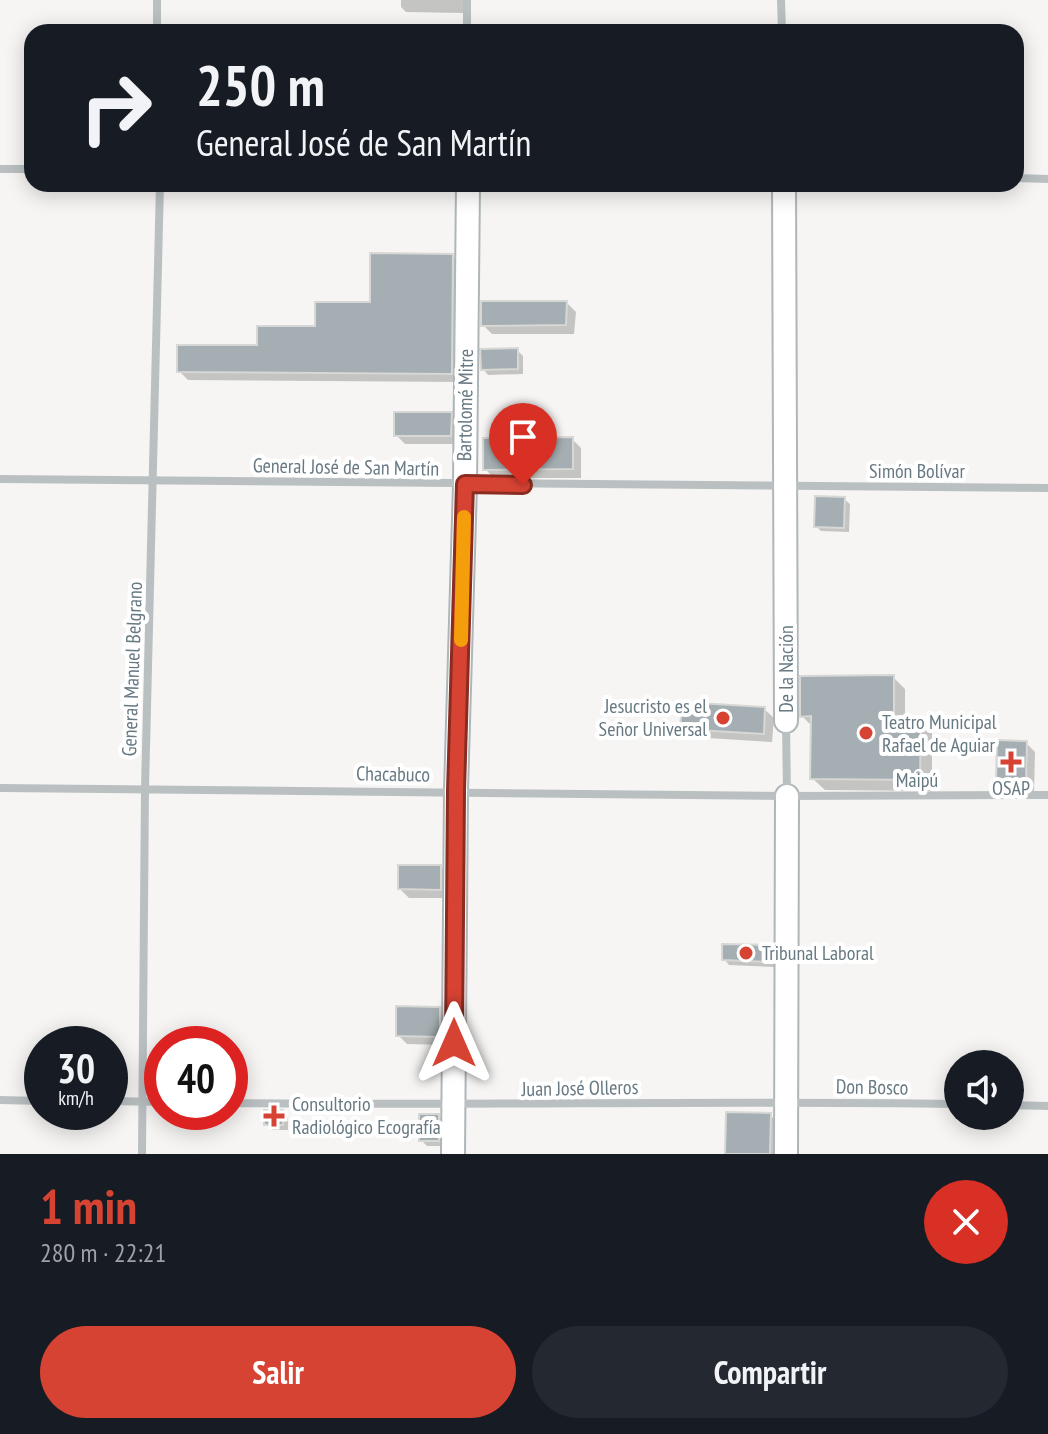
<!DOCTYPE html>
<html lang="es">
<head>
<meta charset="utf-8">
<style>
  :root { --surface:#171b24; --page:#242831; --text:#f1f3f6; --muted:#9ea1a6; --accent:#d64333 }
  body { margin:0; font-family:"PT Sans Narrow",sans-serif; background:var(--page); color:var(--text); height:100vh; display:flex; flex-direction:column; font-size:30px; white-space:nowrap }
  * { box-sizing:border-box; margin:0 }
  p { font-size:26px; color:var(--muted) }
  .icon { flex:none; width:44px; height:44px; fill:none; stroke:currentColor; stroke-width:2; stroke-linecap:round; stroke-linejoin:round }
  .map { position:relative; height:1154px; overflow:hidden }
  .panel { display:flex; flex-direction:column; background:var(--surface); flex:1 }
  .panel>* { flex:none }
  .guide { position:absolute; left:24px; top:24px; width:1000px; height:168px; border-radius:24px; box-shadow:0 4px 20px #0003; background:#171b24; color:var(--text); overflow:hidden }
  .fabs { position:absolute; left:944px; top:1050px; display:grid; gap:16px }
  .fabs a { display:grid; place-items:center; width:80px; height:80px; border-radius:50%; background:var(--surface); box-shadow:0 4px 20px #0003; font-size:40px }
  .speed { position:absolute; left:24px; top:1026px; display:flex; gap:16px; font-size:40px; font-weight:700; text-align:center }
  .speed>* { display:grid; place-content:center; width:104px; height:104px; border-radius:50%; background:var(--surface); box-shadow:0 4px 20px #0003; line-height:1 }
  .speed small { font-size:20px; font-weight:400 }
  .speed .limit { border:12px solid #d22; background:#fff; color:#111 }
  .pin { position:absolute; display:grid; place-items:center; width:68px; height:68px; color:#fff; margin:-82px -34px; border-radius:50% 50% 50% 0; rotate:-45deg; box-shadow:0 0 8px #0007 }
  .pin .icon { rotate:45deg }
  .me { position:absolute; width:88px; margin:-44px; rotate:0deg; stroke-linejoin:round; filter:drop-shadow(0 0 6px #0008) }
  .turn { display:flex; align-items:center; gap:28px; height:168px; padding:0 40px; font-size:36px }
  .turn .icon { width:104px; height:104px; stroke-width:2.5 }
  .turn b { display:block; font-size:56px; line-height:68px }
  .round { display:grid; place-items:center; flex:none; width:84px; height:84px; border-radius:42px; background:var(--page) }
  .summary { display:flex; align-items:center; justify-content:space-between; height:136px; padding:0 40px }
  h1 { font-size:48px; font-weight:700; line-height:60px; color:var(--accent) }
  .primary-button { display:flex; gap:16px; margin-top:auto; padding:16px 40px }
  .primary-button a { flex:1; height:92px; border-radius:48px; background:var(--accent); color:#fff; font-size:32px; font-weight:700; line-height:92px; text-align:center }
  .primary-button a+a { background:var(--page); color:var(--text) }
  .map>svg:first-child { display:block }
</style>
</head>
<body>
<div class="map">
<svg width="1048" height="1154" viewBox="0 0 1048 1154">
  <rect width="100%" height="100%" fill="#f6f5f3"/>
  <g fill="#0003">
    <path d="M401,0h62v13l-57,-1 -5,-5z"/>
    <path d="M452,256l10,9 -2,117 -272,-2 -9,-9 138,-43 55,-24z"/>
    <path d="M567,303l9,9 -2,22h-82l-9,-9z"/>
    <path d="M517,350l6,6v18l-35,1 -5,-6z"/>
    <path d="M451,414l9,9v21h-55l-9,-9z"/>
    <path d="M572,439l9,9v30h-87l-9,-9z"/>
    <path d="M844,499l6,5 -1,28 -28,-1 -5,-5z"/>
    <path d="M893,677l12,12v30h15l12,12v60l-107,-1 -13,-12 1,-51 -11,-11z"/>
    <path d="M764,709l10,9 -2,24 -81,-5 -9,-9z"/>
    <path d="M1026,743l9,9 -1,40 -27,-1 -9,-9z"/>
    <path d="M441,867l9,9 -1,22h-40l-9,-9z"/>
    <path d="M769,947l5,6v14l-45,-2 -5,-6z"/>
    <path d="M439,1009l9,9v27l-41,-1 -9,-9z"/>
    <path d="M282,1112l6,6v12h-16l-6,-6z"/>
    <path d="M770,1115l9,9 -1,30h-51z"/>
    <path d="M438,1116l6,6v24h-17l-6,-6z"/>
  </g>
  <g fill="#a5aeb2" stroke="#d7d7d5" stroke-width="2">
    <path d="M370,253l83,1 -1,120 -275,-2v-27h80v-19h58v-24h55z"/>
    <path d="M481,301h86l-1,24 -85,1z"/>
    <path d="M518,348v21l-37,1 -1,-21z"/>
    <path d="M394,412h58l-1,24h-57z"/>
    <path d="M573,437v32l-90,1v-32z"/>
    <path d="M815,496l30,1 -1,31 -30,-1z"/>
    <path d="M894,675v41l27,1 -1,63 -110,-1 1,-63 -11,1v-41z"/>
    <path d="M682,702l83,5 -1,27 -84,-5z"/>
    <path d="M997,740l30,1 -1,42h-30z"/>
    <path d="M398,865h43v25l-43,-1z"/>
    <path d="M722,944l48,1 -1,17 -47,-2z"/>
    <path d="M396,1006l44,1v30l-44,-1z"/>
    <rect x="264" y="1110" width="19" height="15"/>
    <path d="M726,1112l45,1 -1,41h-45z"/>
    <rect x="419" y="1114" width="20" height="27"/>
  </g>
  <g fill="none" stroke-linecap="round" stroke-linejoin="round">
    <g stroke="#afb6b9" stroke-width="26">
      <g id="secondary">
        <path d="M784,184l2,537"/>
        <path d="M453,1154l3,-363 9,-307 3,-300"/>
        <path d="M786,1154l1,-358"/>
      </g>
    </g>
    <g stroke="#bac0c2" stroke-width="8">
      <path d="M157,0v32"/>
      <path d="M467,0v32"/>
      <path d="M781,0l1,32"/>
      <path d="M0,169h32"/>
      <path d="M1016,178l32,1"/>
      <path d="M0,479l1048,9"/>
      <path d="M786,725l1,70"/>
      <path d="M0,788l787,8 261,-1"/>
      <path d="M0,1100l42,1"/>
      <path d="M110,1101l52,1"/>
      <path d="M230,1103c243,3 485,-3 728,1"/>
      <path d="M1010,1105l38,1"/>
      <path d="M142,1154l3,-366 15,-604"/>
    </g>
    <use href="#secondary" stroke="#fff" stroke-width="22"/>
  </g>
  <g fill="none" stroke-linecap="round" stroke-linejoin="round">
    <g stroke="#8b2c21" stroke-width="20">
      <path id="route" d="M454,1043l2,-252 9,-307 58,1"/>
    </g>
    <use href="#route" stroke="#d64333" stroke-width="14"/>
    <path stroke="#f59e0b" stroke-width="14" d="M461,640l3,-123"/>
  </g>
  <g fill="#d64333" stroke="#fff" stroke-width="3">
    <circle cx="723" cy="718" r="8"/>
    <circle cx="866" cy="733" r="8"/>
    <path d="M1007 750h8v8h8v8h-8v8h-8v-8h-8v-8h8z"/>
    <circle cx="746" cy="953" r="8"/>
    <path d="M270 1104h8v8h8v8h-8v8h-8v-8h-8v-8h8z"/>
  </g>
  <g text-anchor="middle" dominant-baseline="central" stroke-width="8" stroke-linejoin="round" paint-order="stroke">
    <g font-size="20" fill="#677982" stroke="#fff">
      <text transform="translate(465 405) rotate(-89)">Bartolomé Mitre</text>
      <text transform="translate(346 467) rotate(1)">General José de San Martín</text>
      <text x="917" y="471">Simón Bolívar</text>
      <text transform="translate(132 669) rotate(-88)">General Manuel Belgrano</text>
      <text transform="translate(786 669) rotate(-90)">De la Nación</text>
      <text transform="translate(393 774) rotate(1)">Chacabuco</text>
      <text x="917" y="780">Maipú</text>
      <text transform="translate(872 1087) rotate(1)">Don Bosco</text>
      <text transform="translate(580 1088) rotate(-1)">Juan José Olleros</text>
    </g>
    <g font-size="20" fill="#677982" stroke="#fff" text-anchor="start">
      <text x="707" y="706" text-anchor="end">Jesucristo es el<tspan x="707" dy="23">Señor Universal</tspan></text>
      <text x="882" y="722">Teatro Municipal<tspan x="882" dy="23">Rafael de Aguiar</tspan></text>
      <text x="1011" y="788" text-anchor="middle">OSAP</text>
      <text x="762" y="953">Tribunal Laboral</text>
      <text x="292" y="1104">Consultorio<tspan x="292" dy="23">Radiológico Ecografía</tspan></text>
    </g>
  </g>
</svg>
<div class="fabs">
<a><svg class="icon" aria-label="sound" viewBox="0 0 24 24"><path d="M4 9h4l5-4v14l-5-4H4zM17 9q2 3 0 6"/></svg></a>
</div>
<div class="speed"><div>30<small>km/h</small></div><div class="limit">40</div></div>
<div class="pin" style="left:523px;top:485px;background:#d93025"><svg class="icon" aria-label="arrive" viewBox="0 0 24 24"><path d="M6 21V4h12l-3 4 3 4H6"/></svg></div>
<svg class="me" style="left:454px;top:1043px" viewBox="-20 -20 40 40"><path d="M0-17L14 15 0 8-14 15z" fill="#d64333" stroke="#fff" stroke-width="4"/></svg>
<div class="guide">
<div class="turn"><svg class="icon" aria-label="right" viewBox="0 0 24 24"><path d="M7 20v-9h11M14 6l5 5-5 5"/></svg><div><b>250 m</b>General José de San Martín</div></div>
</div>
</div>
<section class="panel">
<div class="summary"><div><h1>1 min</h1><p>280 m · 22:21</p></div><a class="round" style="background:#d93025;color:#fff"><svg class="icon" aria-label="close" viewBox="0 0 24 24"><path d="M6 6l12 12M18 6L6 18"/></svg></a></div>
<div class="primary-button"><a>Salir</a><a>Compartir</a></div>
</section>
</body>
</html>
